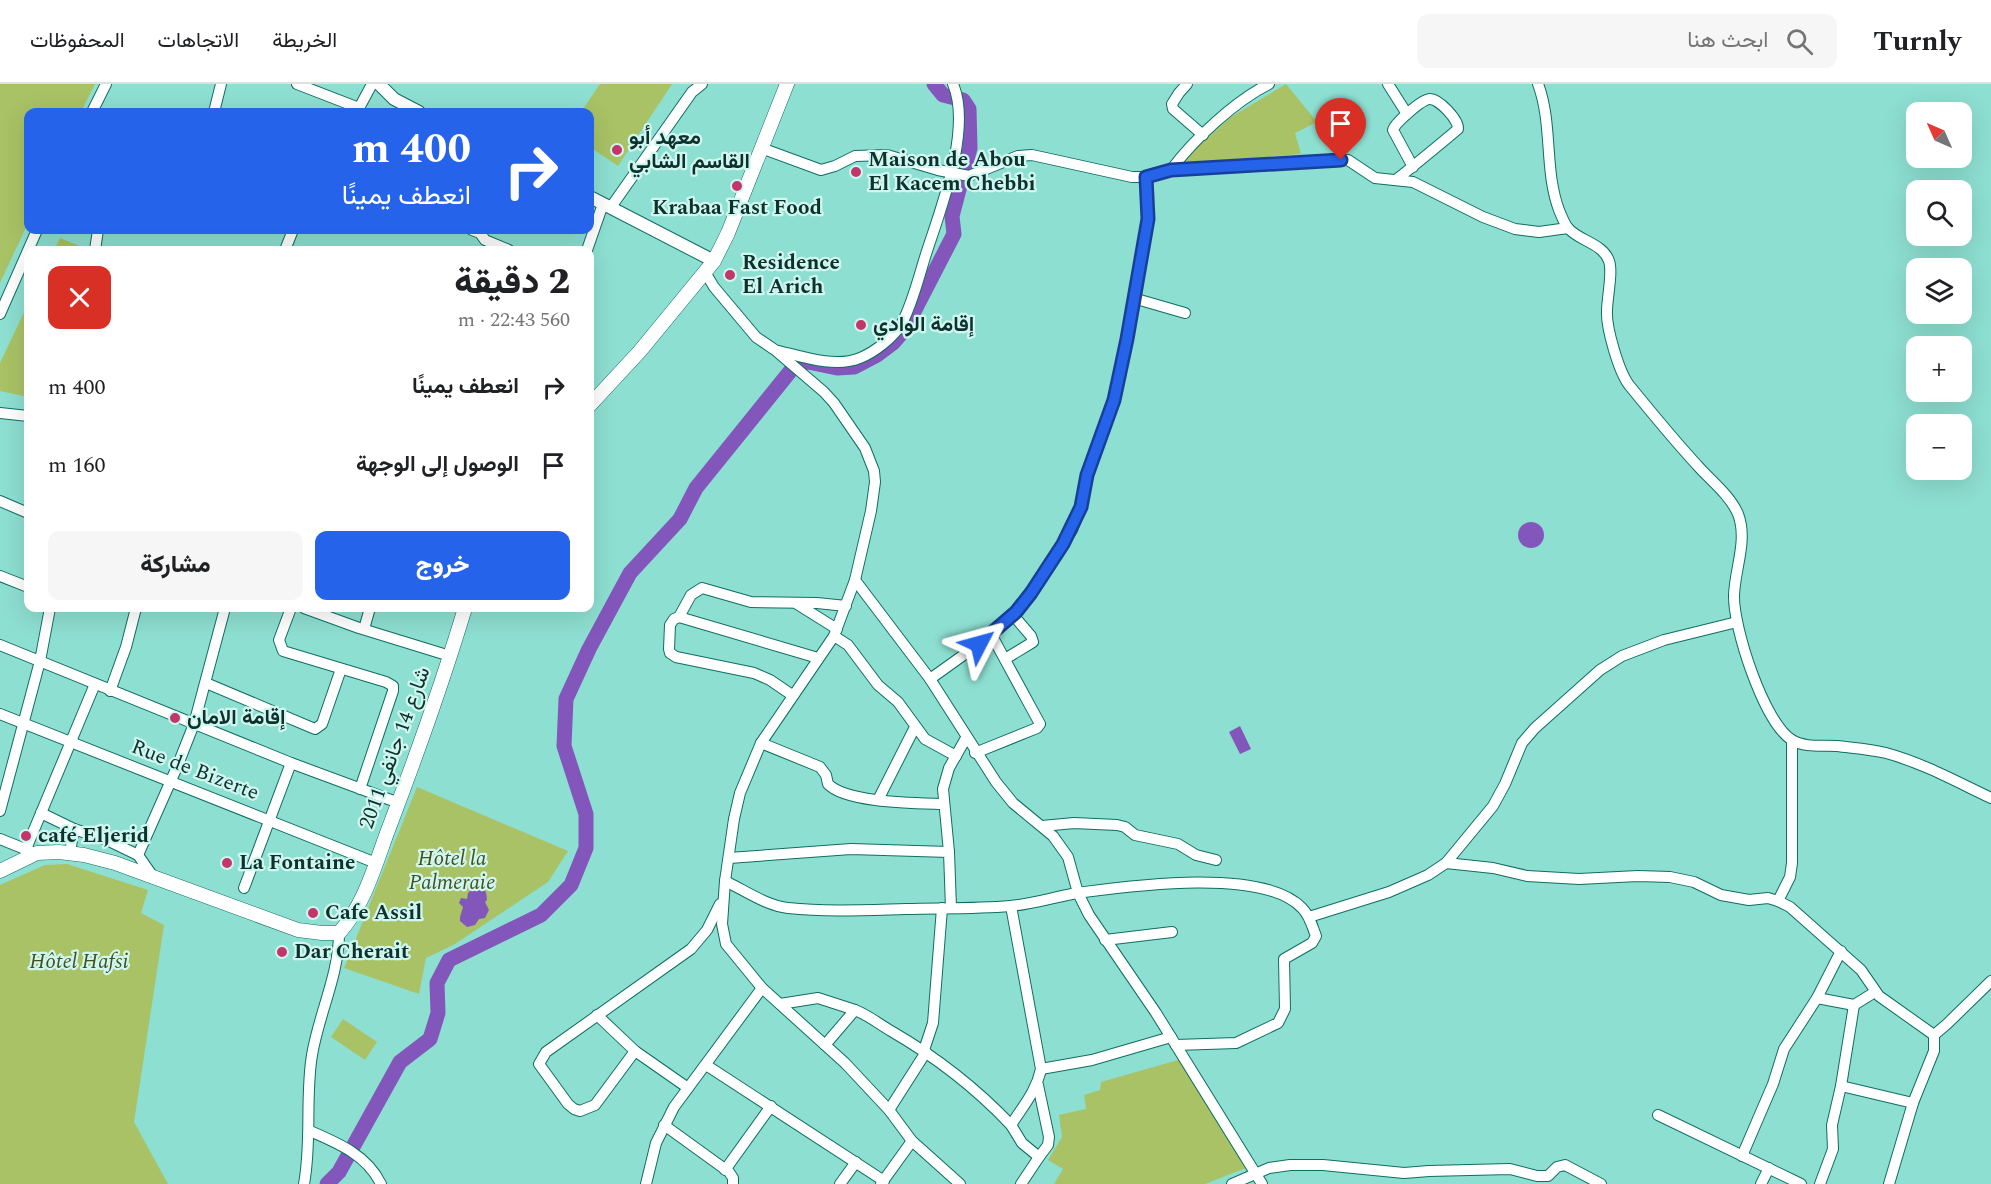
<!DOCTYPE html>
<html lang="ar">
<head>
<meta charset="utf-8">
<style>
  :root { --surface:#fff; --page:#f6f6f6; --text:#202124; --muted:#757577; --line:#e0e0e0; --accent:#2563eb }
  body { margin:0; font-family:Spectral,Vazirmatn,serif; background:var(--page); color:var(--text); direction:rtl; height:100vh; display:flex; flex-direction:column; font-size:22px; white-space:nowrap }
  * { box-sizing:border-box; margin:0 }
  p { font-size:20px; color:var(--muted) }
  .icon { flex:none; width:33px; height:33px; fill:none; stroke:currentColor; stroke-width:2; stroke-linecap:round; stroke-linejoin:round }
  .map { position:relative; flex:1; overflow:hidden; direction:ltr }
  .drawer { position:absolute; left:24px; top:162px; width:570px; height:366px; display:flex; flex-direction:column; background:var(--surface); border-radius:12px; box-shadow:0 6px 24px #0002; direction:rtl }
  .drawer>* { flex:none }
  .hud { position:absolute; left:24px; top:24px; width:570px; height:126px; border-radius:12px; box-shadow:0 6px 24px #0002; direction:rtl; background:#2563eb; color:#fff; overflow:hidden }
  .needle { width:39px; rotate:315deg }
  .buttons { position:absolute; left:1906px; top:18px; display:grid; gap:12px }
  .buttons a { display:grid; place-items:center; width:66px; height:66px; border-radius:12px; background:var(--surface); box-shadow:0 6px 24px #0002; font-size:30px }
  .pin { position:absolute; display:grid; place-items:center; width:51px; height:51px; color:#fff; margin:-62px -26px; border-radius:50% 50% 50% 0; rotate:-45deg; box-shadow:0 0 6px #0007 }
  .pin .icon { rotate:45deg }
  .me { position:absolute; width:66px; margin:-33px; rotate:51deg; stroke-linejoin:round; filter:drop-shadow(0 0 4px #0008) }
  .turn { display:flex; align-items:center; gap:21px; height:126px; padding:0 24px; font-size:27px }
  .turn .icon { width:78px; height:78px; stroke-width:2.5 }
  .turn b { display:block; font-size:42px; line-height:51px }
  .round { display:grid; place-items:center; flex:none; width:63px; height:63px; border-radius:12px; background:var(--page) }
  .overview { display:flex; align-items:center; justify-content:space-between; height:102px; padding:0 24px }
  h1 { font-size:36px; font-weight:800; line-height:45px }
  .primary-button { display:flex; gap:12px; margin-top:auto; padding:12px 24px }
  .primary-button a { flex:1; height:69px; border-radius:12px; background:var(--accent); color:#fff; font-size:24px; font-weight:800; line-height:69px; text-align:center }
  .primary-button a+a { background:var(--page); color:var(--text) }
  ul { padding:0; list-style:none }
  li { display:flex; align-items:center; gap:18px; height:78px; padding:0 24px }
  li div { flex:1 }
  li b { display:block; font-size:22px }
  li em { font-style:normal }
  header { display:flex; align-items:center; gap:36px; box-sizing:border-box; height:84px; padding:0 30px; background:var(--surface); border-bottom:2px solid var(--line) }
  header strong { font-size:28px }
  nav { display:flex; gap:33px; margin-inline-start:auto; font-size:21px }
  .search { width:420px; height:54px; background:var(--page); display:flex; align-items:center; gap:15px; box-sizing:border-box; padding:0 21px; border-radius:12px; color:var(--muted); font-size:22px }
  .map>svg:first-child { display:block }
</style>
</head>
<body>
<header>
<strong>Turnly</strong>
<div class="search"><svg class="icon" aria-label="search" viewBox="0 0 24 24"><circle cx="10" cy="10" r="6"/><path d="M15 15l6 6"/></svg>ابحث هنا</div>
<nav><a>الخريطة</a><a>الاتجاهات</a><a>المحفوظات</a></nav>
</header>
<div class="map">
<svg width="1991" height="1100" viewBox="0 0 1991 1100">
  <rect width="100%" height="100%" fill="#8ddfd1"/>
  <g fill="#a9c265">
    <path d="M0,0h95l-14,28h-53v111l-28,60z"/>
    <path d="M600,0h72l-54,82 -28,-19v-35h-9z"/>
    <path d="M1286,0l31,38 -22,11 6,21 -117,9 2,-6 45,-40z"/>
    <path d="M60,154l29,12h-35z"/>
    <path d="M28,220v93l-28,-6v-28z"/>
    <path d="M417,703l151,64 -20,31 -93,62 -29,14 -7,36 -75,-26z"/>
    <path d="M67,780l81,26 -7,23 23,12 -30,197 34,62h-168v-299l45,-20z"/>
    <path d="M343,935l34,23 -12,18 -34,-23z"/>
    <path d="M1185,974l66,108 -46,18h-151l9,-15 -15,-9 14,-23 -3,-22 27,-6 -2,-14 16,-5 1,-8z"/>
  </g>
  <g fill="#8356bc">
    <circle cx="1531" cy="451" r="13"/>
    <path d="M1240,642l11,23 -11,5 -11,-22z"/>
    <path d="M473,804h8l5,4 1,8 -2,2 4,8 -4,8 -6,1 -4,6 -8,2 -7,-6v-4l3,-10 -4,-4 2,-5 6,1 1,-6z"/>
  </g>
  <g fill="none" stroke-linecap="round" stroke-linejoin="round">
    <path stroke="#8356bc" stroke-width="15" d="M327,1100l12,-12 61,-110 30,-23 8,-26 -1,-30 12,-23 92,-45 30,-30 15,-37v-34l-22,-68 2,-47 23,-50 41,-76 50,-54 16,-31 96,-119 7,-5 9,-2 29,6 17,-1 23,-12 16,-12 12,-14 49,-95 -2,-18 18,-68 -1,-39 -6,-9 -20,-5 -9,-11"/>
    <g stroke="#0f6e62" stroke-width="12">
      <g id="minor">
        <path d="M297,0l62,24"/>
        <path d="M1187,0l-8,9 -7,11 1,5 30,26"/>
        <path d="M1388,0l19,30"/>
        <path d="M1538,0c15,40 6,86 21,126 2,5 5,12 8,17 11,14 36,16 42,34 4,11 -2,37 -2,50 -1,17 12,61 22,74 22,27 44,54 68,80 13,15 33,30 41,49 10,26 -3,54 -4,81 -1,32 30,128 58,145 13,8 30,5 45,6 16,2 33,3 49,7 37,10 71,29 105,45"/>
        <path d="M92,28l14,-28"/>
        <path d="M214,28l7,-28"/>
        <path d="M357,28l15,-28"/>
        <path d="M761,64l60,22 14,-4 20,-10 32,-1 51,15 31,6 49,-20 14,-1 100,22h14l25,-7 177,-10 27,18 38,4 70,35 32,12 24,3 29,-4"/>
        <path d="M1171,86c22,-30 64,-69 98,-86"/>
        <path d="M1396,96c21,-17 42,-34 62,-51 1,-9 -19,-30 -28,-30 -8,0 -35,24 -37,31l20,37"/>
        <path d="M611,123l81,-115 10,-8"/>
        <path d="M472,146l8,3 5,7 24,10"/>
        <path d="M95,166l3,-20"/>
        <path d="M285,166l8,-20"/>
        <path d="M587,166l16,-46"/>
        <path d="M705,188l9,15 42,50 19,13 49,42 10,11 31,45 9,23 1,11 -4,29 -16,69 -21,56 -73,107 -21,50 -6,26 -9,62 -3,43 4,20 36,44 83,75 44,47 23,31 48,43"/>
        <path d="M1133,214l52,15"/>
        <path d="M0,230l37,-84"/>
        <path d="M779,267c24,6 57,17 81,7 15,-6 34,-21 42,-35 11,-21 17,-47 24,-69 15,-46 46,-125 27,-170"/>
        <path d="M0,329l28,3"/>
        <path d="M0,417l28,12"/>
        <path d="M0,492l28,11"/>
        <path d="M855,496l75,99 66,103 17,21 40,33 15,21 10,36 11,22 67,98 106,171"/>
        <path d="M797,520l40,25"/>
        <path d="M291,524l-12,32 4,11 103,31 7,4v5l-33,98"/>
        <path d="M304,524l55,20 91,28"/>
        <path d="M679,533l139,41"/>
        <path d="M364,545l6,-21"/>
        <path d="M834,552l14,9 30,40 20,17 27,37 31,17"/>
        <path d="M0,561l291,118 108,40"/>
        <path d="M1005,575l28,-17 -2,-6 -18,-21"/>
        <path d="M930,595l49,-35 37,-32 15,-19 41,-63 9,-23 9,-42 25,-65 33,-181 -2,-42"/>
        <path d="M206,599l109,46 7,-5 19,-55"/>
        <path d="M110,607l16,-44 10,-39"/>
        <path d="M792,611l-22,-15 -16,-7 -78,-16 -6,-4 -1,-4 1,-24 4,-6 5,-2 12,-22 11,-7 49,14 66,1 29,3"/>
        <path d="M0,630l376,149"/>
        <path d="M761,659l59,24 6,8 2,9c18,19 88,19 115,20"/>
        <path d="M975,669l62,-25 3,-4 -49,-90"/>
        <path d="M878,716l37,-73"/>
        <path d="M0,727l40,-150 10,-53"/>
        <path d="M41,729l33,16 -4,23"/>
        <path d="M1042,742l32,-3 43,2 8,2 10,8 43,9 18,11 20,5"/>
        <path d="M74,745l33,11 31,15 16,23"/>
        <path d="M0,755l30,12"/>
        <path d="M26,765l69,-165"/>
        <path d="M949,768l-6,-63 6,-21 17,-30"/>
        <path d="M138,771l39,-88 17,-43 31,-116"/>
        <path d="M729,774l122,-9 98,3 2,56"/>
        <path d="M1446,779l47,5 34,8 52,3 59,-3 32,1 24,5 27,13 28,5 19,-2 10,3 12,6 71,63 18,26 55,39v16l-21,52 -24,81"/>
        <path d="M725,797c19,9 42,25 63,27 39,4 79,2 118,1 34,-1 69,0 104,-3 23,-2 44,-9 67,-13 52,-7 186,-26 225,15 8,8 10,18 14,28l-4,7 -28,16 1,50 -7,14 -42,20 -60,2"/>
        <path d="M244,804l47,-125"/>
        <path d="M1778,817l12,-24 2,-14v-122"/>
        <path d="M1011,822l30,163c-5,23 -18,37 -30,56l11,18 17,14 -18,27"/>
        <path d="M1309,833l80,-25 39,-17 18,-12 47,-57 12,-22 17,-41 13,-15 65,-58 22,-14 42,-16 73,-18"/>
        <path d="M1105,856l67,-8"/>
        <path d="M1817,914l37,7 21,-13"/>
        <path d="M780,920l38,-6 37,12 -30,35"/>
        <path d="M855,926c13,5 24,14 36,21 45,26 84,56 120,94"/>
        <path d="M597,931l38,36 53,37"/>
        <path d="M1934,951l13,-11 44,-43"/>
        <path d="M924,966l9,-27 9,-115"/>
        <path d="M635,967l-40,54 -15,6 -6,-2 -6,-5 -29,-40 7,-12 145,-103 16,-19 13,-26"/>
        <path d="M706,981l178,116"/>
        <path d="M1041,985l51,-9 79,-23"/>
        <path d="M1038,1001l11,52 -1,8 -9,12"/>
        <path d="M1841,1002l72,17"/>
        <path d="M889,1026l37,-58"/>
        <path d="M1658,1031l143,69"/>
        <path d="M664,1041l65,47 4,6v6"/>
        <path d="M310,1047c28,12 57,24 71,53"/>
        <path d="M1742,1072l31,-72 11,-35 33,-51 24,-47"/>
        <path d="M725,1086l46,-64"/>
        <path d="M304,1100c8,-43 1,-87 8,-129 7,-42 27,-80 27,-122"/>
        <path d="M646,1100l10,-41 18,-36 88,-119"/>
        <path d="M840,1100l16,-22"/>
        <path d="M881,1100l31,-43"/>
        <path d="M1232,1100l37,-16 21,-3h33l81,8 25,-2 81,-2 27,7h11l9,-9 8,-2 36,19"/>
        <path d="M1761,1100l8,-16"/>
        <path d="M1820,1100l13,-35 -1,-24 9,-39 13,-81"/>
      </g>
    </g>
    <g stroke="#0f6e62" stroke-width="14">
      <g id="tertiary">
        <path d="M379,0l15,15 25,13"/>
        <path d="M590,113l124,64"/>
      </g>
    </g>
    <g stroke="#0f6e62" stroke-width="15">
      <g id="secondary">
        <path d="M590,321l50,-54 74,-90 14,-28 59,-149"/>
        <path d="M0,787l37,-18 22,-1 25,3 31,8 183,67 24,3h17c27,-30 37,-72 51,-108 27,-71 53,-144 75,-217"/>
      </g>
    </g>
    <use href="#minor" stroke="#fff" stroke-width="10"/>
    <use href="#tertiary" stroke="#fff" stroke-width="12"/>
    <use href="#secondary" stroke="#fff" stroke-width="14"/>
  </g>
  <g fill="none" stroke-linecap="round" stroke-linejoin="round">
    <g stroke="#184099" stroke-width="15">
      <path id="route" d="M979,560l37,-32 15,-19 32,-49 18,-37 6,-32 27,-75 13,-61 21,-120 -2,-42 25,-7 170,-10"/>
    </g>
    <use href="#route" stroke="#2563eb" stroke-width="10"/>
  </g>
  <g fill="#c2366c" stroke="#d0f7ef" stroke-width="2">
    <circle cx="617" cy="66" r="6"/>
    <circle cx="856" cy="88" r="6"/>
    <circle cx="737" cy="102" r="6"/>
    <circle cx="730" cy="191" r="6"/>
    <circle cx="861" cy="241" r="6"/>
    <circle cx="175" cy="634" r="6"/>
    <circle cx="26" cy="752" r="6"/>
    <circle cx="227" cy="779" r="6"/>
    <circle cx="313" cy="829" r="6"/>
    <circle cx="282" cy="868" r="6"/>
  </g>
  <g text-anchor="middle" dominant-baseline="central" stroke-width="4.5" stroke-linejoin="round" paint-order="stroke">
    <g font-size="21" font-weight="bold" fill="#0d312c" stroke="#d0f7ef" text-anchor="start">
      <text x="629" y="54">معهد أبو<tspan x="629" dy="24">القاسم الشابي</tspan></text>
      <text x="868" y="76">Maison de Abou<tspan x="868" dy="24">El Kacem Chebbi</tspan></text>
      <text x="737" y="124" text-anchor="middle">Krabaa Fast Food</text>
      <text x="742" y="179">Residence<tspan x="742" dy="24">El Arich</tspan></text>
      <text x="873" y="241">إقامة الوادي</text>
      <text x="187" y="634">إقامة الامان</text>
      <text x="38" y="752">café Eljerid</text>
      <text x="239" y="779">La Fontaine</text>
      <text x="325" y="829">Cafe Assil</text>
      <text x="294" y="868">Dar Cherait</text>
    </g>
    <g font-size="21" fill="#0d312c" stroke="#d0f7ef">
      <text transform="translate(395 664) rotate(-70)">شارع 14 جانفي 2011</text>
      <text transform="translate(195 686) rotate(21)">Rue de Bizerte</text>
    </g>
    <g font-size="21" font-style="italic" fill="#44501f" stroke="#d0f7ef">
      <text x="452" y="775">Hôtel la<tspan x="452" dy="24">Palmeraie</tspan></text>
      <text x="79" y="878">Hôtel Hafsi</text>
    </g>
  </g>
</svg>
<div class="buttons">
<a><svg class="needle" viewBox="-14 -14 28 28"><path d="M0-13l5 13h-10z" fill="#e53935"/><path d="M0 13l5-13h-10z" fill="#757577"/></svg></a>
<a><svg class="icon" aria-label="search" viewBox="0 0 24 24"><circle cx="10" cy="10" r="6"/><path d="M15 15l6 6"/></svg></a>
<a><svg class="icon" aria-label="layers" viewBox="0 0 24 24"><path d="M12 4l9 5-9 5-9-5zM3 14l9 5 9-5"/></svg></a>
<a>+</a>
<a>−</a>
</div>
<div class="pin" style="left:1341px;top:76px;background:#d93025"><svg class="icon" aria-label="arrive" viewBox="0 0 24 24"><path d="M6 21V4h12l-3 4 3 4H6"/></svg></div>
<svg class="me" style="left:979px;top:560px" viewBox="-20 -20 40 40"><path d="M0-17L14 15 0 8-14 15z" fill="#2563eb" stroke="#fff" stroke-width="4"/></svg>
<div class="hud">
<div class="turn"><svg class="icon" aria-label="right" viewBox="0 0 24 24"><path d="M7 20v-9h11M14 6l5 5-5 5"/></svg><div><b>400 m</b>انعطف يمينًا</div></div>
</div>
<section class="drawer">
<div class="overview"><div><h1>2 دقيقة</h1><p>560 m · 22:43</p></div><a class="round" style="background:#d93025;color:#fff"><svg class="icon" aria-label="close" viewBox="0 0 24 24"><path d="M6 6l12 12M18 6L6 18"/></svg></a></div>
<ul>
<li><svg class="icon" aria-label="right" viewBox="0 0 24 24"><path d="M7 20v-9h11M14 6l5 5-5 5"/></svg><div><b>انعطف يمينًا</b></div><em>400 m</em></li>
<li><svg class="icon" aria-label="arrive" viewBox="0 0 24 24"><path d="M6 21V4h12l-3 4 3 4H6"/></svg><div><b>الوصول إلى الوجهة</b></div><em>160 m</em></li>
</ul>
<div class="primary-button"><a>خروج</a><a>مشاركة</a></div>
</section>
</div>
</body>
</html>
